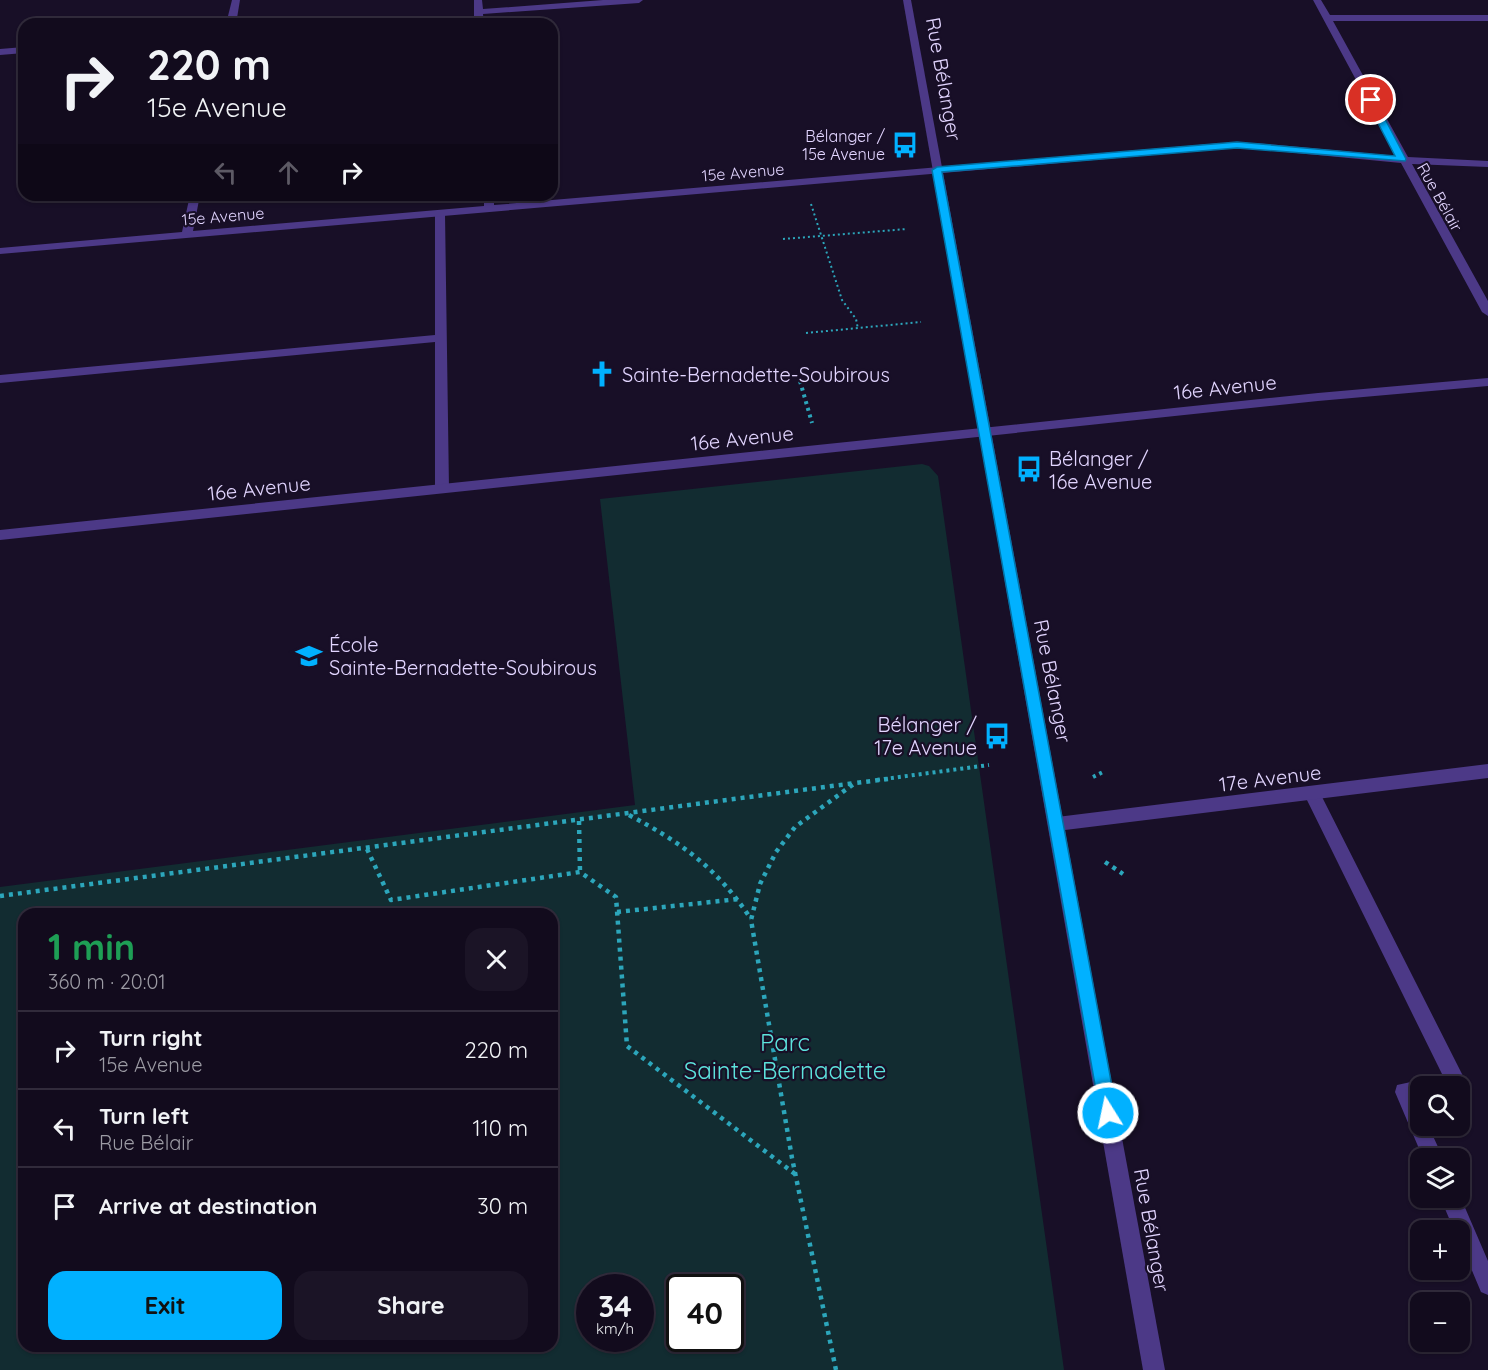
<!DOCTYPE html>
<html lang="en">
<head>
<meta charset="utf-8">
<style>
  :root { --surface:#120b1d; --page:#1b1426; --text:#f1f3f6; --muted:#9c9ba4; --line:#312b3b; --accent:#01b1ff }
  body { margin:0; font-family:Quicksand,sans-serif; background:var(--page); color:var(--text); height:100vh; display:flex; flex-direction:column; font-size:22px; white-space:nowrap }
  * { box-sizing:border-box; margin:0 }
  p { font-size:20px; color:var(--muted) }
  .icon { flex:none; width:33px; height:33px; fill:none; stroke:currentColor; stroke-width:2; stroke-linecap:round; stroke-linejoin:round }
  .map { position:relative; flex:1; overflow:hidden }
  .drawer { position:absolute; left:18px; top:908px; width:540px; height:444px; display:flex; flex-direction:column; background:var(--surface); border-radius:18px; box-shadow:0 2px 4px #0004,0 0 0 2px var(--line) }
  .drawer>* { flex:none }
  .hud { position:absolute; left:18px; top:18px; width:540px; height:183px; border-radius:18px; box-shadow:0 2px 4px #0004,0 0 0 2px var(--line); background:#120b1d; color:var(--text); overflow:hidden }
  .tools { position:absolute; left:1410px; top:1076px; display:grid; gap:12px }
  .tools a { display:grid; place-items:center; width:60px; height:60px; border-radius:12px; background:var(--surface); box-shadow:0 2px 4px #0004,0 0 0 2px var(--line); font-size:30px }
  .speed { position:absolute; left:576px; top:1274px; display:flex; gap:12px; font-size:30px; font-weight:700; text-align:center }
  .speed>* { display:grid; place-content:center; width:78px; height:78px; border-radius:50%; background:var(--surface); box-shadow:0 2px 4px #0004,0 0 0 2px var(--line); line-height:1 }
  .speed small { font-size:15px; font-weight:400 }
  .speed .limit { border:3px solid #111; border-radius:9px; background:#fff; color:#111 }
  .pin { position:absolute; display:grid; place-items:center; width:51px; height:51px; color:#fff; margin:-26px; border:3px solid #fff; border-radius:50%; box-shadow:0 2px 6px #0007 }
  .me { position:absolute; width:66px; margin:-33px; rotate:350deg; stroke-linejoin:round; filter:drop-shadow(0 0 4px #0008) }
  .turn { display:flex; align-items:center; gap:21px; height:126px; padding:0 30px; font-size:27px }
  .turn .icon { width:78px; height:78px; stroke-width:2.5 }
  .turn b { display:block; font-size:42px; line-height:51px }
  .lanes { display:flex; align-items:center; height:57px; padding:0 30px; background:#0003; justify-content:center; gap:30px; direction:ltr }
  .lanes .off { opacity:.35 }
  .round { display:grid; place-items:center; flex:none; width:63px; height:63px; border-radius:18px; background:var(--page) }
  .head { display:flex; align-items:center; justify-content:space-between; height:102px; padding:0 30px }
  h1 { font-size:36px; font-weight:700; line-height:45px; color:#1e9e55 }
  .cta { display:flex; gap:12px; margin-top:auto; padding:12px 30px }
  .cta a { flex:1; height:69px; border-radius:18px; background:var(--accent); color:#111; font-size:24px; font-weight:700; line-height:69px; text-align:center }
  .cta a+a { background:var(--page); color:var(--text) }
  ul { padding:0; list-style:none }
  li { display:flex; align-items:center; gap:18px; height:78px; padding:0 30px; border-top:2px solid var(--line) }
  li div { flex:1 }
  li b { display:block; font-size:22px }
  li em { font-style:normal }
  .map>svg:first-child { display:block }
</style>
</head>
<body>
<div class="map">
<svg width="1488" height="1370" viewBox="0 0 1488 1370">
  <rect width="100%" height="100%" fill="#180f27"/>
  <path fill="#122c31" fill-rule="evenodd" d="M922,464l7,2 9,10 126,894h-1064v-483l635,-82 -35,-306zM24,914h528v432h-528zM590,1287h50v51h-50zM680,1287h50v51h-50z"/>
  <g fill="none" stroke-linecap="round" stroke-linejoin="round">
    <g stroke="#2ca6bb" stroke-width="2" stroke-dasharray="2 3" stroke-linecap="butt">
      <path d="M811,204l31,96 14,19 2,10"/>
      <path d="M783,239l124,-10"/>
      <path d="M806,333l115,-11"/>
    </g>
    <g stroke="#2ca6bb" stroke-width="4" stroke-dasharray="3 4" stroke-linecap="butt">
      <path d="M800,381l12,42"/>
      <path d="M1093,777l12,-6"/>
      <path d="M877,780l112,-15"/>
    </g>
    <g stroke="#2ca6bb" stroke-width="4.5" stroke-dasharray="4 5" stroke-linecap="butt">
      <path d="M629,815c53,28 88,53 122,104"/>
      <path d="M579,821l1,51"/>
      <path d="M367,849l24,51 189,-28 36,25 11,149 168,128"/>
      <path d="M1105,862l18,12"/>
      <path d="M0,896l855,-113"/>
      <path d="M617,912l122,-13"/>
      <path d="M836,1370l-44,-212 -41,-238 9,-36 16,-32 19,-25 60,-44 33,-4"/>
    </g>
    <g fill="#4c3987" fill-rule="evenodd">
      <path d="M440,211l5,3 4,275 -2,3h-10l-2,-3v-147l-435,41v-8l435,-40v-121z"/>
      <path d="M1312,787l6,2 145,287 2,7 -2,7 -3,1v-5h-30l2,-7 11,-3 -139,-282 2,-5z"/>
      <path d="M1420,1080l7,2 1,4h-8v12l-3,1 3,9v17h8l15,33h-20l-28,-66 2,-7z"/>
      <path d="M1460,1196l28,65v34l-7,-3 -21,-50v-12h-6l-14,-33z"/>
    </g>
    <g fill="#4c3987" fill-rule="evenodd">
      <path d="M232,0h8l-4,24h-10z"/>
      <path d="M474,0h8l1,9 120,-9h40l-4,3 -156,11 1,10h-10z"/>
      <path d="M1313,0h8l9,15h158v6h-155l75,136 80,4v6l-76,-3 76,137v15l-6,-4 -81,-149 -146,-14h-34l-1221,105v-6l182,-16 8,-37h10l-7,36 291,-25v-11h10v10l727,-62h34l142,13z"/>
      <path d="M24,47v6l-24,2v-6z"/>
      <path d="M1488,378v8l-170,15 -1318,139v-10l1318,-137z"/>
      <path d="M1488,764v14l-431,53 -6,-2 -2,-5 2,-5 6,-2z"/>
    </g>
    <path fill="#4c3987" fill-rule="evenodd" d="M903,0h8l254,1370h-22z"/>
  </g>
  <path fill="#01b1ff" stroke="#0173a6" stroke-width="1.5" d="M1371,98l4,2 31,59 -1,2 -168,-13 -295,24 175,941 -3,6 -6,3 -6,-3 -2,-6 -168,-943 5,-3 300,-25 158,14 -29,-56z"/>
  <defs>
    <g id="bus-bare" transform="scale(2.07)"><path d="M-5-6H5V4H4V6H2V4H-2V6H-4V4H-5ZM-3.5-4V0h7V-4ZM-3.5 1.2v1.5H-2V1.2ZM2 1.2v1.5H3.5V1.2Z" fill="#01b1ff" stroke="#180f27" stroke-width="2.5" paint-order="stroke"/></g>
    <g id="church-bare" transform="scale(2.07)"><path d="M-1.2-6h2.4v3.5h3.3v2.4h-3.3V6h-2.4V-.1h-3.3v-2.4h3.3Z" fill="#01b1ff" stroke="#180f27" stroke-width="2.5" paint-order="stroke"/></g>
    <g id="school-bare" transform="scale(2.07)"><path d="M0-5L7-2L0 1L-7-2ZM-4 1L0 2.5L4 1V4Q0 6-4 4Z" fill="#01b1ff" stroke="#180f27" stroke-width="2.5" paint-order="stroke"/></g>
  </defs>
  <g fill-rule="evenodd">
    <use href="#bus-bare" x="905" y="145"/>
    <use href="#church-bare" x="602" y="374"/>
    <use href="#bus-bare" x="1029" y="469"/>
    <use href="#school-bare" x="309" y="656"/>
    <use href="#bus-bare" x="997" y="736"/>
  </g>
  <g text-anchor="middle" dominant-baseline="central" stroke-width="4.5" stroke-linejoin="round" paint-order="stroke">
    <g font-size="16" fill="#e2d5ff" stroke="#180f27" text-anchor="end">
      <text x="885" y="136">Bélanger /<tspan x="885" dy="18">15e Avenue</tspan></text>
    </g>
    <g font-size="16" fill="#e2d5ff" stroke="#180f27">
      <text transform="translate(743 172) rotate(-5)">15e Avenue</text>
      <text transform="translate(1440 197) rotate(61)">Rue Bélair</text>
      <text transform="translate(223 216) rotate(-5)">15e Avenue</text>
    </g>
    <g font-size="20" fill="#e2d5ff" stroke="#180f27">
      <text transform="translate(944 79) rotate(80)">Rue Bélanger</text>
      <text transform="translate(1225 387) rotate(-6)">16e Avenue</text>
      <text transform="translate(742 438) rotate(-6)">16e Avenue</text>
      <text transform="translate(259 488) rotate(-6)">16e Avenue</text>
      <text transform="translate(1053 681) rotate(79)">Rue Bélanger</text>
      <text transform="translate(1270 778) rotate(-7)">17e Avenue</text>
      <text transform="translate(1152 1230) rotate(80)">Rue Bélanger</text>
    </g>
    <g font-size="20" fill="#e2d5ff" stroke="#180f27" text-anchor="start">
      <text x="622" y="374">Sainte-Bernadette-Soubirous</text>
      <text x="1049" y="458">Bélanger /<tspan x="1049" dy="23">16e Avenue</tspan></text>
      <text x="329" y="644">École<tspan x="329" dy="23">Sainte-Bernadette-Soubirous</tspan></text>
      <text x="977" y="724" text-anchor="end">Bélanger /<tspan x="977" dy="23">17e Avenue</tspan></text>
    </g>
    <g font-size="24" fill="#5de3dd" stroke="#180f27">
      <text x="785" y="1042">Parc<tspan x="785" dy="28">Sainte-Bernadette</tspan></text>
    </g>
  </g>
</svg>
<div class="tools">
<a><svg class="icon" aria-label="search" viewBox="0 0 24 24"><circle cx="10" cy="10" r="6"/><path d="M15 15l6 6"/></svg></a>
<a><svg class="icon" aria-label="layers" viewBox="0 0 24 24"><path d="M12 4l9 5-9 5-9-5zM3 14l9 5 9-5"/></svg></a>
<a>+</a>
<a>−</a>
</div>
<div class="speed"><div>34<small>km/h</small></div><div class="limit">40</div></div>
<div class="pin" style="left:1371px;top:100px;background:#d93025"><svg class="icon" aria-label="arrive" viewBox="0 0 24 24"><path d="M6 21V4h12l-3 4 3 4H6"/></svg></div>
<svg class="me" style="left:1108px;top:1113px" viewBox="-20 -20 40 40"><circle r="17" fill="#01b1ff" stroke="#fff" stroke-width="3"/><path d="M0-11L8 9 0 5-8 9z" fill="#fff"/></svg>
<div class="hud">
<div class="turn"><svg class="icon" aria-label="right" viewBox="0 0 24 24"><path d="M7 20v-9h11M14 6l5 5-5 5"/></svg><div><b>220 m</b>15e Avenue</div></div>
<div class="lanes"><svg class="icon off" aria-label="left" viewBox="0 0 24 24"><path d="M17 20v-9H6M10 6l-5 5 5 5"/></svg><svg class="icon off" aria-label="ahead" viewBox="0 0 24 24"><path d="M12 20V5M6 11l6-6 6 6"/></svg><svg class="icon" aria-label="right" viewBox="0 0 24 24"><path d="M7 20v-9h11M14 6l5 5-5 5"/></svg></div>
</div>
<section class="drawer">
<div class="head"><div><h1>1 min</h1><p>360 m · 20:01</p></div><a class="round"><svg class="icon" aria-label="close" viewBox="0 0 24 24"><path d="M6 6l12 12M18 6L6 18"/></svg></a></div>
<ul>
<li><svg class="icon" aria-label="right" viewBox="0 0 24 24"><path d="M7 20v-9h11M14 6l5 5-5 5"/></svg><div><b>Turn right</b><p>15e Avenue</p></div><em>220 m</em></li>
<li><svg class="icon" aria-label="left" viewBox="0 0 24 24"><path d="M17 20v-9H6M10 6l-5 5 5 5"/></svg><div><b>Turn left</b><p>Rue Bélair</p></div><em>110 m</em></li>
<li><svg class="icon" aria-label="arrive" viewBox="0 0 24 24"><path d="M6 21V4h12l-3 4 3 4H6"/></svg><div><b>Arrive at destination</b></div><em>30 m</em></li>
</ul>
<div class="cta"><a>Exit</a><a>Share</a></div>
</section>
</div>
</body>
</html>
